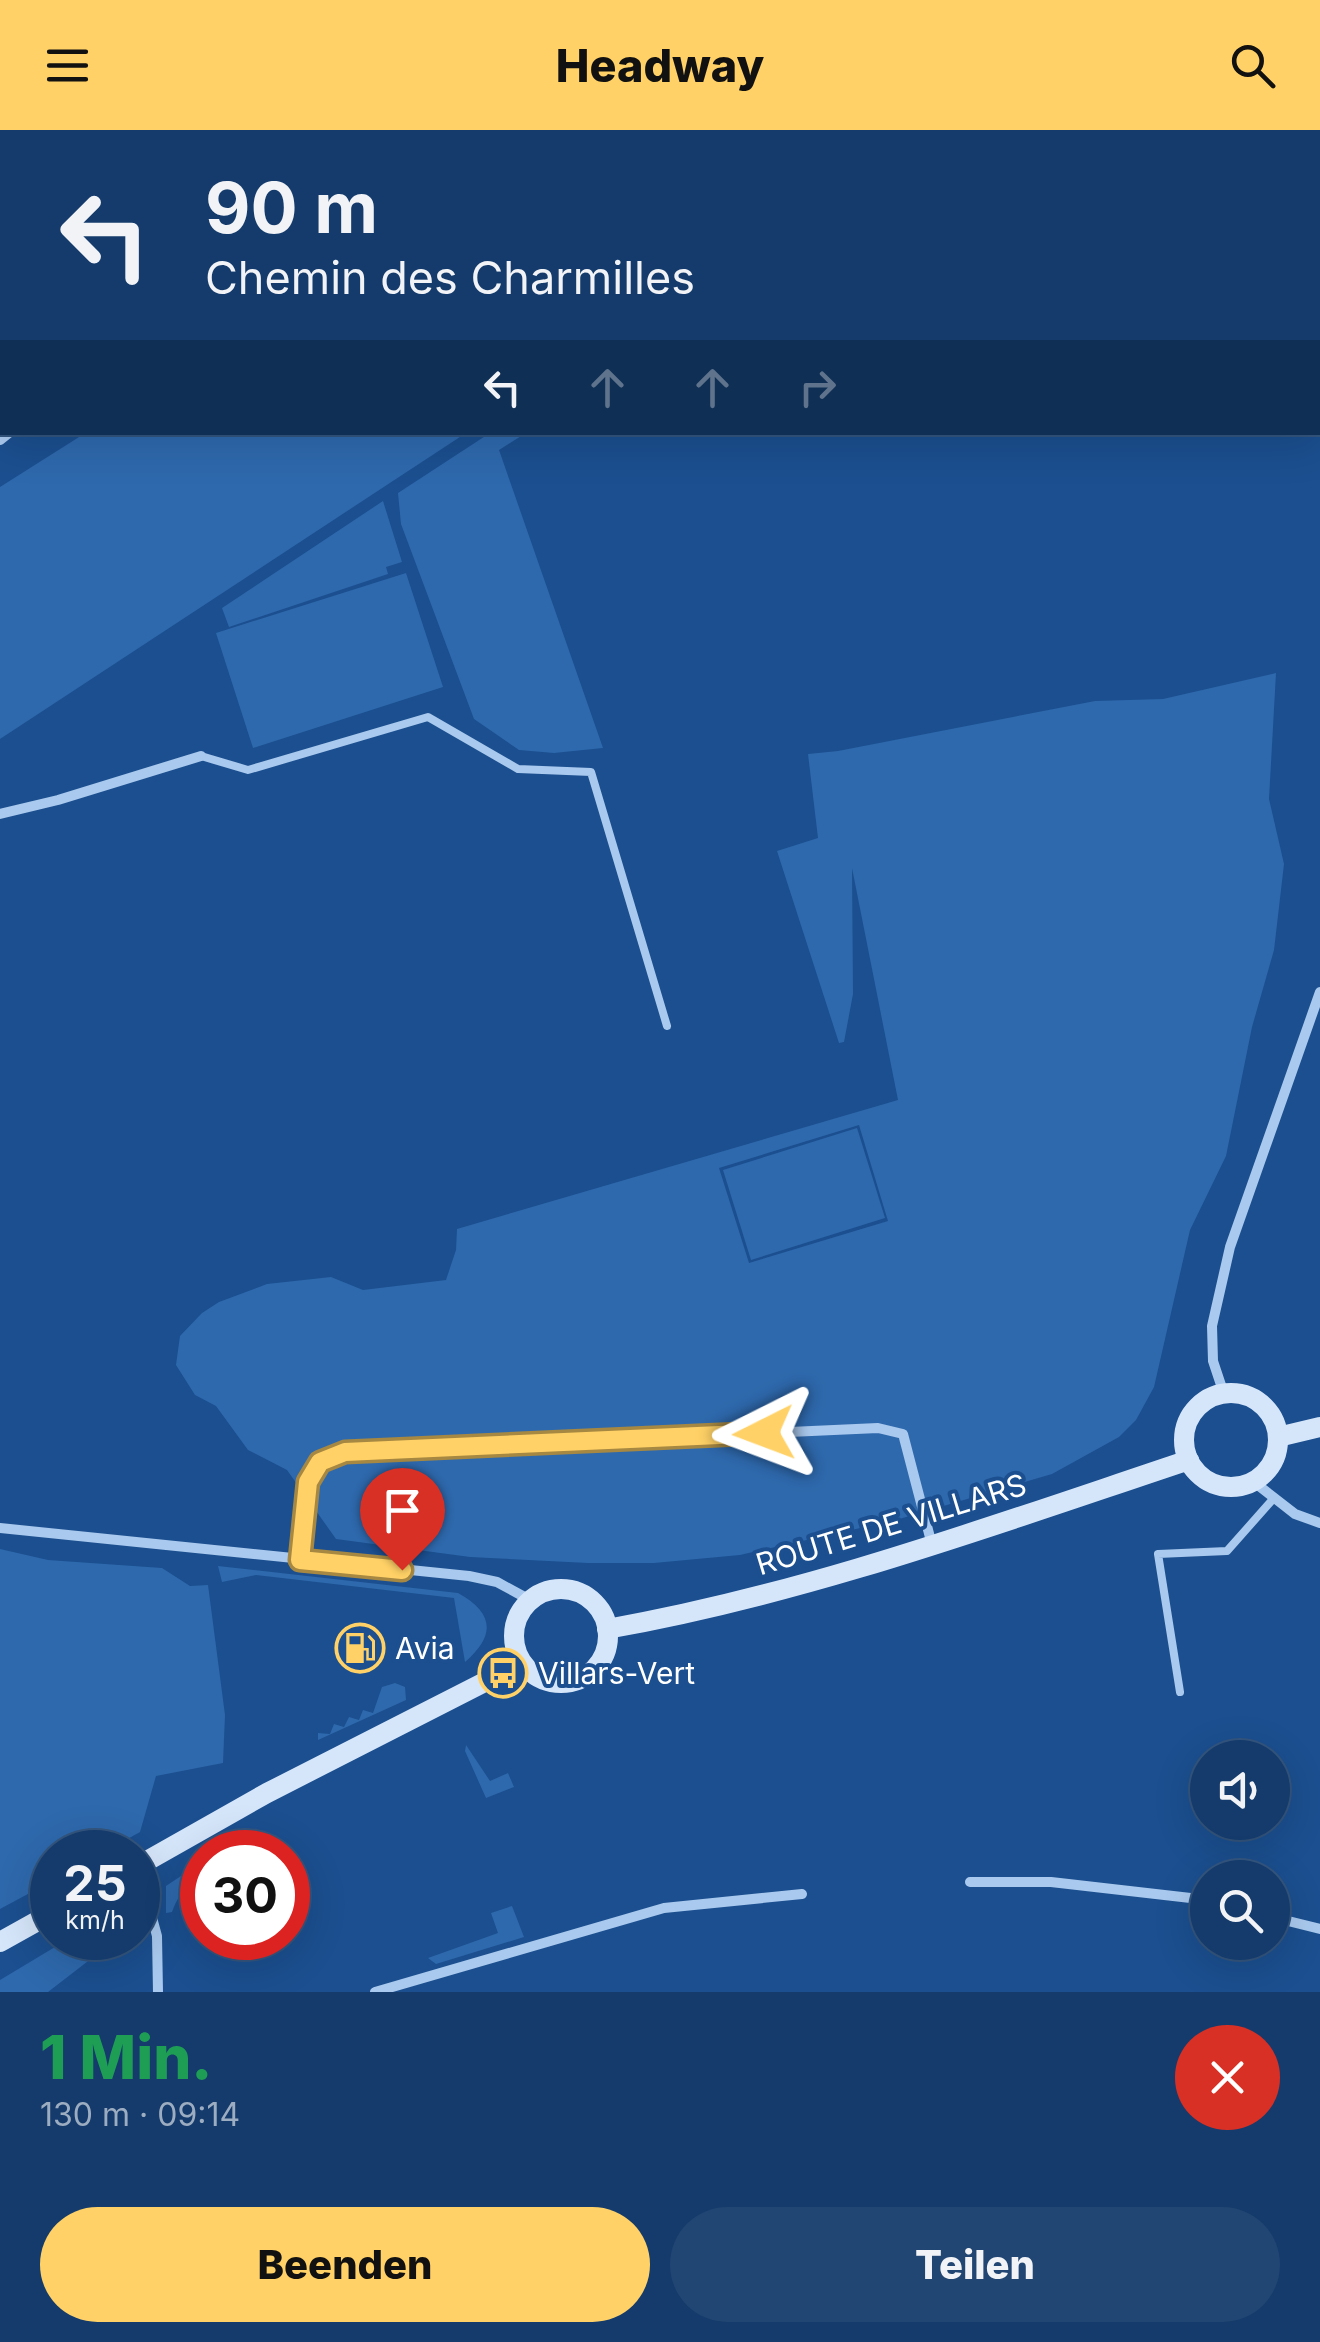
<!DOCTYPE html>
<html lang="de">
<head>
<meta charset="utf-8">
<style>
  :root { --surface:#143b6b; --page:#214673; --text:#f1f3f6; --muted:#9dadc1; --line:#33557e; --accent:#ffd166 }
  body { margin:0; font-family:Inter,sans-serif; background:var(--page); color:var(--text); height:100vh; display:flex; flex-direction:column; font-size:38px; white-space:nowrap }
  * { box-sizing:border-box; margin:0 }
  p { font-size:32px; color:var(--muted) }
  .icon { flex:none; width:55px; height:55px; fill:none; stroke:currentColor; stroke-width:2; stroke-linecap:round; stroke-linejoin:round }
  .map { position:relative; height:1862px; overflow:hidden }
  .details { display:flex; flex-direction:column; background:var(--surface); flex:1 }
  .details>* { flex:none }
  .banner { position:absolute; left:0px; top:0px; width:1320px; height:305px; box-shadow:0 10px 40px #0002,0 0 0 2px var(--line); background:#143b6b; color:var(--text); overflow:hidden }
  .tools { position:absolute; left:1190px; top:1610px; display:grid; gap:20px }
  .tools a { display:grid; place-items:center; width:100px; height:100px; border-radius:50%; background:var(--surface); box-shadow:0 10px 40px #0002,0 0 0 2px var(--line); font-size:50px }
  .speed { position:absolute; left:30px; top:1700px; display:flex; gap:20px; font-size:50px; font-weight:700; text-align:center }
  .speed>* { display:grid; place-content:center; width:130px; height:130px; border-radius:50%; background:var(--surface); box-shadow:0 10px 40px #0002,0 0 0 2px var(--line); line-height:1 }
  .speed small { font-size:25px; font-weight:400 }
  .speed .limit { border:15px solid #d22; background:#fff; color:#111 }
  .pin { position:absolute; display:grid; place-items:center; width:85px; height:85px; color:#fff; margin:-102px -42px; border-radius:50% 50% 50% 0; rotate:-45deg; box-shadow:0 0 10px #0007 }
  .pin .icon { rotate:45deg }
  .me { position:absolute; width:110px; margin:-55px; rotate:267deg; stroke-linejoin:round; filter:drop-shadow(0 0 8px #0008) }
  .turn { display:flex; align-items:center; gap:35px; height:210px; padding:0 40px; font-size:45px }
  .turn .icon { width:130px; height:130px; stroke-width:2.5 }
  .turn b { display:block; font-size:70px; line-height:85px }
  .lanes { display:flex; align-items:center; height:95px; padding:0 40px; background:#0003; justify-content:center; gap:50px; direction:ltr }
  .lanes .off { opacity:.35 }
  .round { display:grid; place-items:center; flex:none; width:105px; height:105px; border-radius:52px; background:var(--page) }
  .headline { display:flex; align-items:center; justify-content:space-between; height:170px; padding:0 40px }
  h1 { font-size:60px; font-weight:800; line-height:75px; color:#1e9e55 }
  .action { display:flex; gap:20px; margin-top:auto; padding:20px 40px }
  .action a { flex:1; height:115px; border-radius:60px; background:var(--accent); color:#111; font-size:40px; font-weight:800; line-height:115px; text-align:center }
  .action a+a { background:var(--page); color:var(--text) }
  header { display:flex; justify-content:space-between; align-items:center; height:130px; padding:0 40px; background:var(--accent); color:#111; font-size:45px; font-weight:800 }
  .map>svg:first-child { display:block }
</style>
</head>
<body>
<header><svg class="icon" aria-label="menu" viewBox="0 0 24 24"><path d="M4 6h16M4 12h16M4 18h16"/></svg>Headway<svg class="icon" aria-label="search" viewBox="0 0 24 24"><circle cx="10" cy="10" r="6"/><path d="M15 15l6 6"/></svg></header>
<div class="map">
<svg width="1320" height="1862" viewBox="0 0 1320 1862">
  <rect width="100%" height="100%" fill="#1b4f8f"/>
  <g fill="#2e69ad" fill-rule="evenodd">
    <path d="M96,0h305l-310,2z"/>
    <path d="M566,0h243l1,2h-248z"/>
    <path d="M2,54v228l-2,2v-228z"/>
    <path d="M87,302h379v1l-466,306v-252z"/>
    <path d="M490,303h36l-27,17 104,298 -49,5 -35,-3 -45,-31 -73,-195 -3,-31z"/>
    <path d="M383,371l19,61 -16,5 2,7 -159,53 -7,-19z"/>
    <path d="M406,443l37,114 -190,61 -37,-115z"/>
    <path d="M1276,543l-7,126 15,65 -10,86 -22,77 -26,129 -36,74 -36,157 -18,33 -17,17 -67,37 -156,46 -156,35 -86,8h-66l-118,-6 -134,-18 -49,-69 -39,-20 -32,-44 -21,-11 -19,-30 4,-29 22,-23 17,-11 48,-18 64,-7 32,13 83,-10 10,-30 1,-21 441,-129 -46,-232 1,126 -9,48 -5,1 -62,-192 41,-13 -10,-84 30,-3 257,-50 68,-2zM859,995l29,96 -139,42 -30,-95z"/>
    <path d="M857,998l28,90 -134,42 -28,-90z"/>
    <path d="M0,1419l48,11 114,8 28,18 18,-1 17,130 -2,48 -67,13 -16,56 -36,20h-52v29l-52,28z"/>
    <path d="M218,1436l240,27c36,20 38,42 7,69l-11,-64 -198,-23 -34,7z"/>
    <path d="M395,1553l10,4 1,13 -88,40v-7l12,1 4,-10 10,3 5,-10 10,3 4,-10 10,3 9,-26z"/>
    <path d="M466,1615l24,36 18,-8 6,14 -28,11 -21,-47z"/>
    <path d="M202,1732v14c-16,9 -24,19 -30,36l-6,1v-27z"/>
    <path d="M512,1776l12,31 -88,27 -8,-6 70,-25 -7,-20z"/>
    <path d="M70,1808h49l-22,13 -5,7 -44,34h-48v-12z"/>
  </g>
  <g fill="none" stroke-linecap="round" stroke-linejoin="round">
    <g stroke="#a9c9ee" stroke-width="8">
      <path d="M201,626l47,14 180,-53 90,52 73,3 76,254"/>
      <path d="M1180,1562l-22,-138 69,-3 47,-53"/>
    </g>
    <g stroke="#a9c9ee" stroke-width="10">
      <path d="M44,2l4,-2"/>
      <path d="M460,2l4,-2"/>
      <path d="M0,30l2,-2"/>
      <path d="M0,310l10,-8"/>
      <path d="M0,684l58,-14 143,-44"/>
      <path d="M1224,1264l-11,-33 -1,-35 18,-79 90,-255"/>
      <path d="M1254,1352l41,32 25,9"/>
      <path d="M0,1398l469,48 28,6 33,18"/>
      <path d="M301,1430l7,-79 12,-19 25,-10 533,-24 25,6 29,111"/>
      <path d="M138,1736l19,70 1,56"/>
      <path d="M970,1752h81l157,18"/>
      <path d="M1272,1787l48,12"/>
      <path d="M375,1862l289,-84 138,-14"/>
    </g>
    <g stroke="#d6e6fa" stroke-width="20">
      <circle cx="1231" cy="1310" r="47"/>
      <path d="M1278,1307l42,-10"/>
      <circle cx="561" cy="1506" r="47"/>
      <path d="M607,1499c199,-35 390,-105 582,-169"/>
      <path d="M138,1736l129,-73 255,-130"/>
      <path d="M0,1812l52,-29"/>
    </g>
  </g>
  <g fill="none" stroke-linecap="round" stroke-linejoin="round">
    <g stroke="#a68842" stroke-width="25">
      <path id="route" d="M402,1440l-102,-10 8,-78 12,-20 25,-10 419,-19"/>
    </g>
    <use href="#route" stroke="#ffd166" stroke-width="18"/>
  </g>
  <defs>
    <g id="fuel-ring" transform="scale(2.5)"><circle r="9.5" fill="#1b4f8f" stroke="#ffd166" stroke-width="1.5"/><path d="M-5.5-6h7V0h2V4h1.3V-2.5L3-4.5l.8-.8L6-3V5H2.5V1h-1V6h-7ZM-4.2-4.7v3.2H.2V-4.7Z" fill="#ffd166"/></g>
    <g id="bus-ring" transform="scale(2.5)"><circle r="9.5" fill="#1b4f8f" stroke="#ffd166" stroke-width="1.5"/><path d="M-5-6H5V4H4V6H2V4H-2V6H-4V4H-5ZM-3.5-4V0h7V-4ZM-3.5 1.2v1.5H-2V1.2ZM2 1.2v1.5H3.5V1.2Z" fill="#ffd166"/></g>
  </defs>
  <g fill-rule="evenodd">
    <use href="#fuel-ring" x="360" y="1518"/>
    <use href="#bus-ring" x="503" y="1543"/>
  </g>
  <g text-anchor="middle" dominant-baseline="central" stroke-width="8" stroke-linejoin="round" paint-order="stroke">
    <g font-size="30" fill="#fff" stroke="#1b4f8f">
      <text transform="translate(891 1394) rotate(-17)">ROUTE DE VILLARS</text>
    </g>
    <g font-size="30" fill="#fff" stroke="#1b4f8f" text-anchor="start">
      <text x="395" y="1518">Avia</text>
      <text x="538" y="1543">Villars-Vert</text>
    </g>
  </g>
</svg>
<div class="tools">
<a><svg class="icon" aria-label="sound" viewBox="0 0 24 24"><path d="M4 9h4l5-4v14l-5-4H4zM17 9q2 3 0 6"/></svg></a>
<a><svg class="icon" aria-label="search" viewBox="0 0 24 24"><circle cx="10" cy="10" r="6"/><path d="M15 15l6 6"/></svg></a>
</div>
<div class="speed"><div>25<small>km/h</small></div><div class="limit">30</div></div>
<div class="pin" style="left:402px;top:1440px;background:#d93025"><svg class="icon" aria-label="arrive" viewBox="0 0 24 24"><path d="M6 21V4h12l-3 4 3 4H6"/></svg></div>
<svg class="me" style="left:764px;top:1303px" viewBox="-20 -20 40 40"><path d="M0-17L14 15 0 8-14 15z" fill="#ffd166" stroke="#fff" stroke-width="4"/></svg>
<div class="banner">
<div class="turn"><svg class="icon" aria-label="left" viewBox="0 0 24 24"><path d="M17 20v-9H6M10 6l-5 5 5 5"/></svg><div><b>90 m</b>Chemin des Charmilles</div></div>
<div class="lanes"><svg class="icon" aria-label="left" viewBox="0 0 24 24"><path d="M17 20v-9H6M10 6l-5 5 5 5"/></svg><svg class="icon off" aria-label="ahead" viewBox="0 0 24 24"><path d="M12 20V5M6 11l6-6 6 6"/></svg><svg class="icon off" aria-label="ahead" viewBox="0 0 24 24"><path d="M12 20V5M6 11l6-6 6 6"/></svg><svg class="icon off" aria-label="right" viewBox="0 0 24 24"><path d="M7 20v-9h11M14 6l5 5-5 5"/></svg></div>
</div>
</div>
<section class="details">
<div class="headline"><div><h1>1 Min.</h1><p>130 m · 09:14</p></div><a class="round" style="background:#d93025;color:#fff"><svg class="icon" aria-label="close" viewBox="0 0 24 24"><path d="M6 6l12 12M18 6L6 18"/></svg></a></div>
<div class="action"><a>Beenden</a><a>Teilen</a></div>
</section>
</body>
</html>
